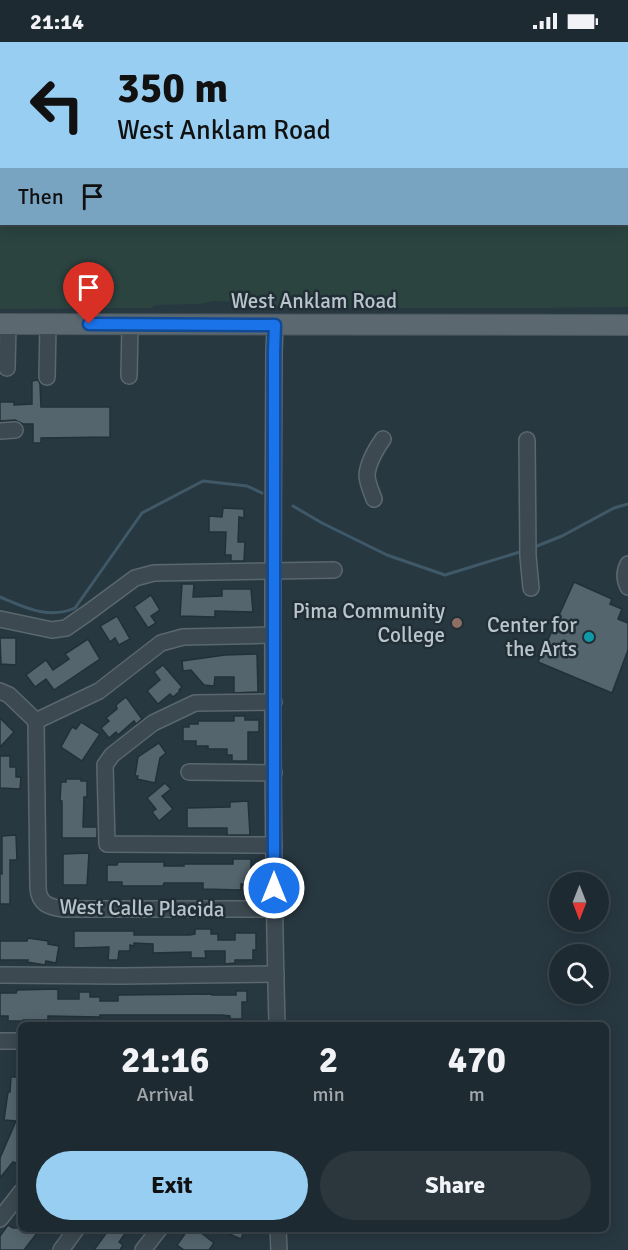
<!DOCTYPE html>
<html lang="en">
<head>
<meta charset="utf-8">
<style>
  :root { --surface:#1e2a31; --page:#2b363d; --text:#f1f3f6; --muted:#a1a7ab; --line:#3c464d; --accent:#97cef2 }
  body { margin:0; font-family:Signika,sans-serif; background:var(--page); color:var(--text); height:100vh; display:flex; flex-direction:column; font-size:22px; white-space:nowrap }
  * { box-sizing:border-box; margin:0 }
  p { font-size:20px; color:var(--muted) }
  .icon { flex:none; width:33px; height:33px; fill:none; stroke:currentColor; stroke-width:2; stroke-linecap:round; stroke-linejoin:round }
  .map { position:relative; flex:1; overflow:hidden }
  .details { position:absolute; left:18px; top:980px; width:591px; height:210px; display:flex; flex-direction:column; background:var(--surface); border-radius:9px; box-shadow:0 3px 15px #0003,0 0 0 2px var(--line) }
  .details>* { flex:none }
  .hud { position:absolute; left:0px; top:0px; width:628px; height:183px; box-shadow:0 3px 15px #0003,0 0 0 2px var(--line); background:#97cef2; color:#111; overflow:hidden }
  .needle { width:39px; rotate:180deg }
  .controls { position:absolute; left:549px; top:830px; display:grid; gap:12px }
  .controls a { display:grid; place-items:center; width:60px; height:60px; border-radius:50%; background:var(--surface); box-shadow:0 3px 15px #0003,0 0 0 2px var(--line); font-size:30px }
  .pin { position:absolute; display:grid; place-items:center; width:51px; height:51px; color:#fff; margin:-62px -26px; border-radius:50% 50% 50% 0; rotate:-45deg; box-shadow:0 0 6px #0007 }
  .pin .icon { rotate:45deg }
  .me { position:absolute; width:66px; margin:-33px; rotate:0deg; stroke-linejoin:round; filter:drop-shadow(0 0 4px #0008) }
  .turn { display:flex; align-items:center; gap:21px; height:126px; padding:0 18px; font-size:27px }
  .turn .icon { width:78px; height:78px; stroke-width:2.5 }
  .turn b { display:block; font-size:42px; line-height:51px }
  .then { display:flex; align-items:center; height:57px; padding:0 18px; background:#0003; gap:12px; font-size:22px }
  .eta { display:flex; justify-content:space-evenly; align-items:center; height:102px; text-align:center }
  .eta b { font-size:36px; font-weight:700; line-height:42px }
  .button { display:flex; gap:12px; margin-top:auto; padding:12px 18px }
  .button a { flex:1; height:69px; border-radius:36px; background:var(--accent); color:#111; font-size:24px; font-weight:700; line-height:69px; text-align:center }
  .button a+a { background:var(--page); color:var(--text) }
  .status { display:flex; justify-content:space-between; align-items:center; height:42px; padding:0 30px; background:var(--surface); direction:ltr }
  .status svg { height:16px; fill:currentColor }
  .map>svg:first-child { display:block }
</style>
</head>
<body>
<div class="status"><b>21:14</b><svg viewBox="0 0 49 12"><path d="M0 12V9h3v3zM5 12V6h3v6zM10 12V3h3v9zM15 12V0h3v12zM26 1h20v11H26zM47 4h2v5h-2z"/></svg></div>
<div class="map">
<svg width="628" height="1208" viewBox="0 0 628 1208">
  <rect width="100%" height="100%" fill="#283841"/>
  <path fill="#2b4440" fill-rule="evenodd" d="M0,0h628v265l-88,1h-276l-27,-6 -22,-1 -16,3 -43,1 -6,3 -149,1 -1,-1zM2,2h625v180h-625z"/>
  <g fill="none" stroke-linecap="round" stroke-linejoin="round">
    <g stroke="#3f5968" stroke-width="3">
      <path d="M293,464l29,17 65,32 58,20 78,-24"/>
      <path d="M532,506l30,-12 52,-28 14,-4"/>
      <path d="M0,555c24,10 48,23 75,11l67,-95 61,-32 44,5 15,7"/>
    </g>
  </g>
  <g fill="#54656d" stroke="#233038" stroke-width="1.5">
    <path d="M38,338l2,4 1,23h69v30l-69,1v5h-8v-19h-10l-8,-4 -15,1v-19h14v3l18,-1v-23z"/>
    <path d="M223,466l21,1v9l-5,-1 -1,25h7l-1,19h-13v-6h-6l1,-23h-17v-16l13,1z"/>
    <path d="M574,540l38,17 -2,5 12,5 -4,10 10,4v27l-16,43 -74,-31z"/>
    <path d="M182,542h12l-1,13 29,-1v-7h29l2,23 -38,-1v6l-35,-1z"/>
    <path d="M151,553l9,15 -9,6 5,7 -8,5 -14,-21z"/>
    <path d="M117,574l13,23 -11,6 -4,-7 -5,4 -10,-16z"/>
    <path d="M0,596h16v27l-15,-1z"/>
    <path d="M88,597l12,20 -46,31 -8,-11 -11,8 -9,-12 20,-15 7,10 16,-11 -4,-5z"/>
    <path d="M257,612l1,38 -24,1v-16h-19l-1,9 -10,-1 -13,-15 -8,1 -1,-10 43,-6z"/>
    <path d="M163,623l19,22 -3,3 1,1 -7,6 -3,-3 -12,10 -11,-13 13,-11 -6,-8z"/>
    <path d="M126,655l16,22 -6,5 -2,-3 -16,14 -2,-3 -7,6 -8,-10 8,-7 -3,-3 11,-9 -1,-4z"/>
    <path d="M234,674h11v4h14v12h-11v29h-16v-6h-5v-6h-19v-3h-12v-5h-13v-14h6v-3h9v-3h36z"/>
    <path d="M0,676l14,14 -14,15z"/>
    <path d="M81,680l19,12 -18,27 -21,-14 11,-20 4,2z"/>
    <path d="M159,701l7,10 -6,5 -5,25 -18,-4 1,-3h-3l3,-19z"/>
    <path d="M0,714h10v11h6v10h5l-1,12 -20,-1z"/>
    <path d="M66,737h15v2h6v16h-3l-1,30h14v11h-35v-37h-2l1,-19h5z"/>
    <path d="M165,741l6,6 -9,7 11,13 -14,12 -7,-9 4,-3 -9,-11z"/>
    <path d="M248,759l2,34h-23v-7h-40v-20l43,-1v-5z"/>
    <path d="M16,793l1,25h-7v44h-10v-31l2,1v-38z"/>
    <path d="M89,811l-2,32h-24v-31z"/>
    <path d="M233,817h18v25h-10v6l-38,-1v-6h-39l-1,3h-41v-4h-15v-17h10l1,-3h46v4h20v-2h49z"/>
    <path d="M195,887h16v5h7v6h17v-7h21v17h-3v10h-18v3l-10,1v-13h-20l1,7h-15v-6l-38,1v-9l-19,-1v3l-4,-1v6h-11l-1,9h-10l1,-13 -35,1v-17h60v4h56l5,-1z"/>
    <path d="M28,896l20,3v3l11,2 -3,17 -10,-2 -1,4 -18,-3 1,-2h-28v-19h27z"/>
    <path d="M58,947v10h21v-7h11v5h10v4h18v-6l94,-1v1h24v-4h11v11h-5v17h-12v-3l-8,-1h-122v2l-52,-1v4h-25l-1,1h-14v-5h-8v-23h16l1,-3z"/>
    <path d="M11,1035h10v88l-8,-3 -13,16v-20l16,-37 -12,-1 4,-28h2z"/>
    <path d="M8,1183l5,3h28l-17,22h-24v-14z"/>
    <path d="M110,1186h19l-10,14 4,3 -3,5h-26z"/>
    <path d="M189,1186h6l19,15 -5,7h-25l-7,-5z"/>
    <path d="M215,1186h30l-4,11z"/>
  </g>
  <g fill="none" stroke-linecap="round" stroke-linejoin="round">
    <g stroke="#5a676e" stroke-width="18">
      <g id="minor">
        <path d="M275,283l-1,27c-1,224 -3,449 3,672"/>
        <path d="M7,326l1,-44"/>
        <path d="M129,334l1,-51"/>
        <path d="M47,335l1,-53"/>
        <path d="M0,389l15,-1"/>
        <path d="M527,398l1,116 3,32"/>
        <path d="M374,457c-3,-8 -7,-17 -7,-24 1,-13 9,-26 16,-36"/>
        <path d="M628,522c-4,8 -4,15 0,23"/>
        <path d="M0,577l52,11 14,-2 23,-16 46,-34 19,-5 180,-3"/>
        <path d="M0,649l9,4 27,26 63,-30 62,-48 22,-6 90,-2"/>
        <path d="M274,660l-79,1 -42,20 -41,32 -7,10 2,79 167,1"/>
        <path d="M36,679l2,167c1,16 11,19 25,21h212"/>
        <path d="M189,730l85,1"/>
        <path d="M0,933l122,1 154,-2"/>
        <path d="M0,999h21"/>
        <path d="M0,1177l21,-27"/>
        <path d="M278,1186l1,22"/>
        <path d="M61,1208l16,-22"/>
        <path d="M143,1208l17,-22"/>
      </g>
    </g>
    <g stroke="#49555d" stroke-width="22">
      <path id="major" d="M0,282l628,1"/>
    </g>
    <use href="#minor" stroke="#3c4950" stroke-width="15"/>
    <use href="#major" stroke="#5b6870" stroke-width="20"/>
  </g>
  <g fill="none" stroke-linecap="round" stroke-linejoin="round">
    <g stroke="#114b97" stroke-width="15">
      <path id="route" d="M89,282l186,1 -1,27v536"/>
    </g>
    <use href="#route" stroke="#1a73e8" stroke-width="10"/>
  </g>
  <circle fill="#8d6e63" stroke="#212e36" stroke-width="2" cx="457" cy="581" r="6"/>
  <circle fill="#0f9aa8" stroke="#212e36" stroke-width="2" cx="589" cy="595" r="6"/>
  <g text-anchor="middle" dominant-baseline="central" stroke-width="5" stroke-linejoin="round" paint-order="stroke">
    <g font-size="21" fill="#b9c4cb" stroke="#212e36">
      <text x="314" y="259">West Anklam Road</text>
      <text transform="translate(142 866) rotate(1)">West Calle Placida</text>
    </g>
    <g font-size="21" fill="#b9c4cb" stroke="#212e36" text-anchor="end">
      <text x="445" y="569">Pima Community<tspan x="445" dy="24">College</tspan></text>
      <text x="577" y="583">Center for<tspan x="577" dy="24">the Arts</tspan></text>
    </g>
  </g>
</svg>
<div class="controls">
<a><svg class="needle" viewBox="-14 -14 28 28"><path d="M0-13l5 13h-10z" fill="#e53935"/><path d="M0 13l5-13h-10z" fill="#a1a7ab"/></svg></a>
<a><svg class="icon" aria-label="search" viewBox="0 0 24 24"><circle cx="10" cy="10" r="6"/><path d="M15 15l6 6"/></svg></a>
</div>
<div class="pin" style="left:89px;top:282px;background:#d93025"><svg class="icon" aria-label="arrive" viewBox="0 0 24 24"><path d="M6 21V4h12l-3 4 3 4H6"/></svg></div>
<svg class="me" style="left:274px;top:846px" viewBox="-20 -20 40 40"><circle r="17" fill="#1a73e8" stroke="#fff" stroke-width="3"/><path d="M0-11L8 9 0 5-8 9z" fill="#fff"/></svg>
<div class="hud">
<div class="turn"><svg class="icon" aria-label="left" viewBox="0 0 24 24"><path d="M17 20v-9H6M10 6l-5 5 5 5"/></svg><div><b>350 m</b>West Anklam Road</div></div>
<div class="then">Then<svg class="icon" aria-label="arrive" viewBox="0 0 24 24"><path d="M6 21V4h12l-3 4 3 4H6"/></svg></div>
</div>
<section class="details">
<div class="eta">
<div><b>21:16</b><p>Arrival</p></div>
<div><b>2</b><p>min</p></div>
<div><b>470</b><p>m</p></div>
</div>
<div class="button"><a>Exit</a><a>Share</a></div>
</section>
</div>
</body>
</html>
